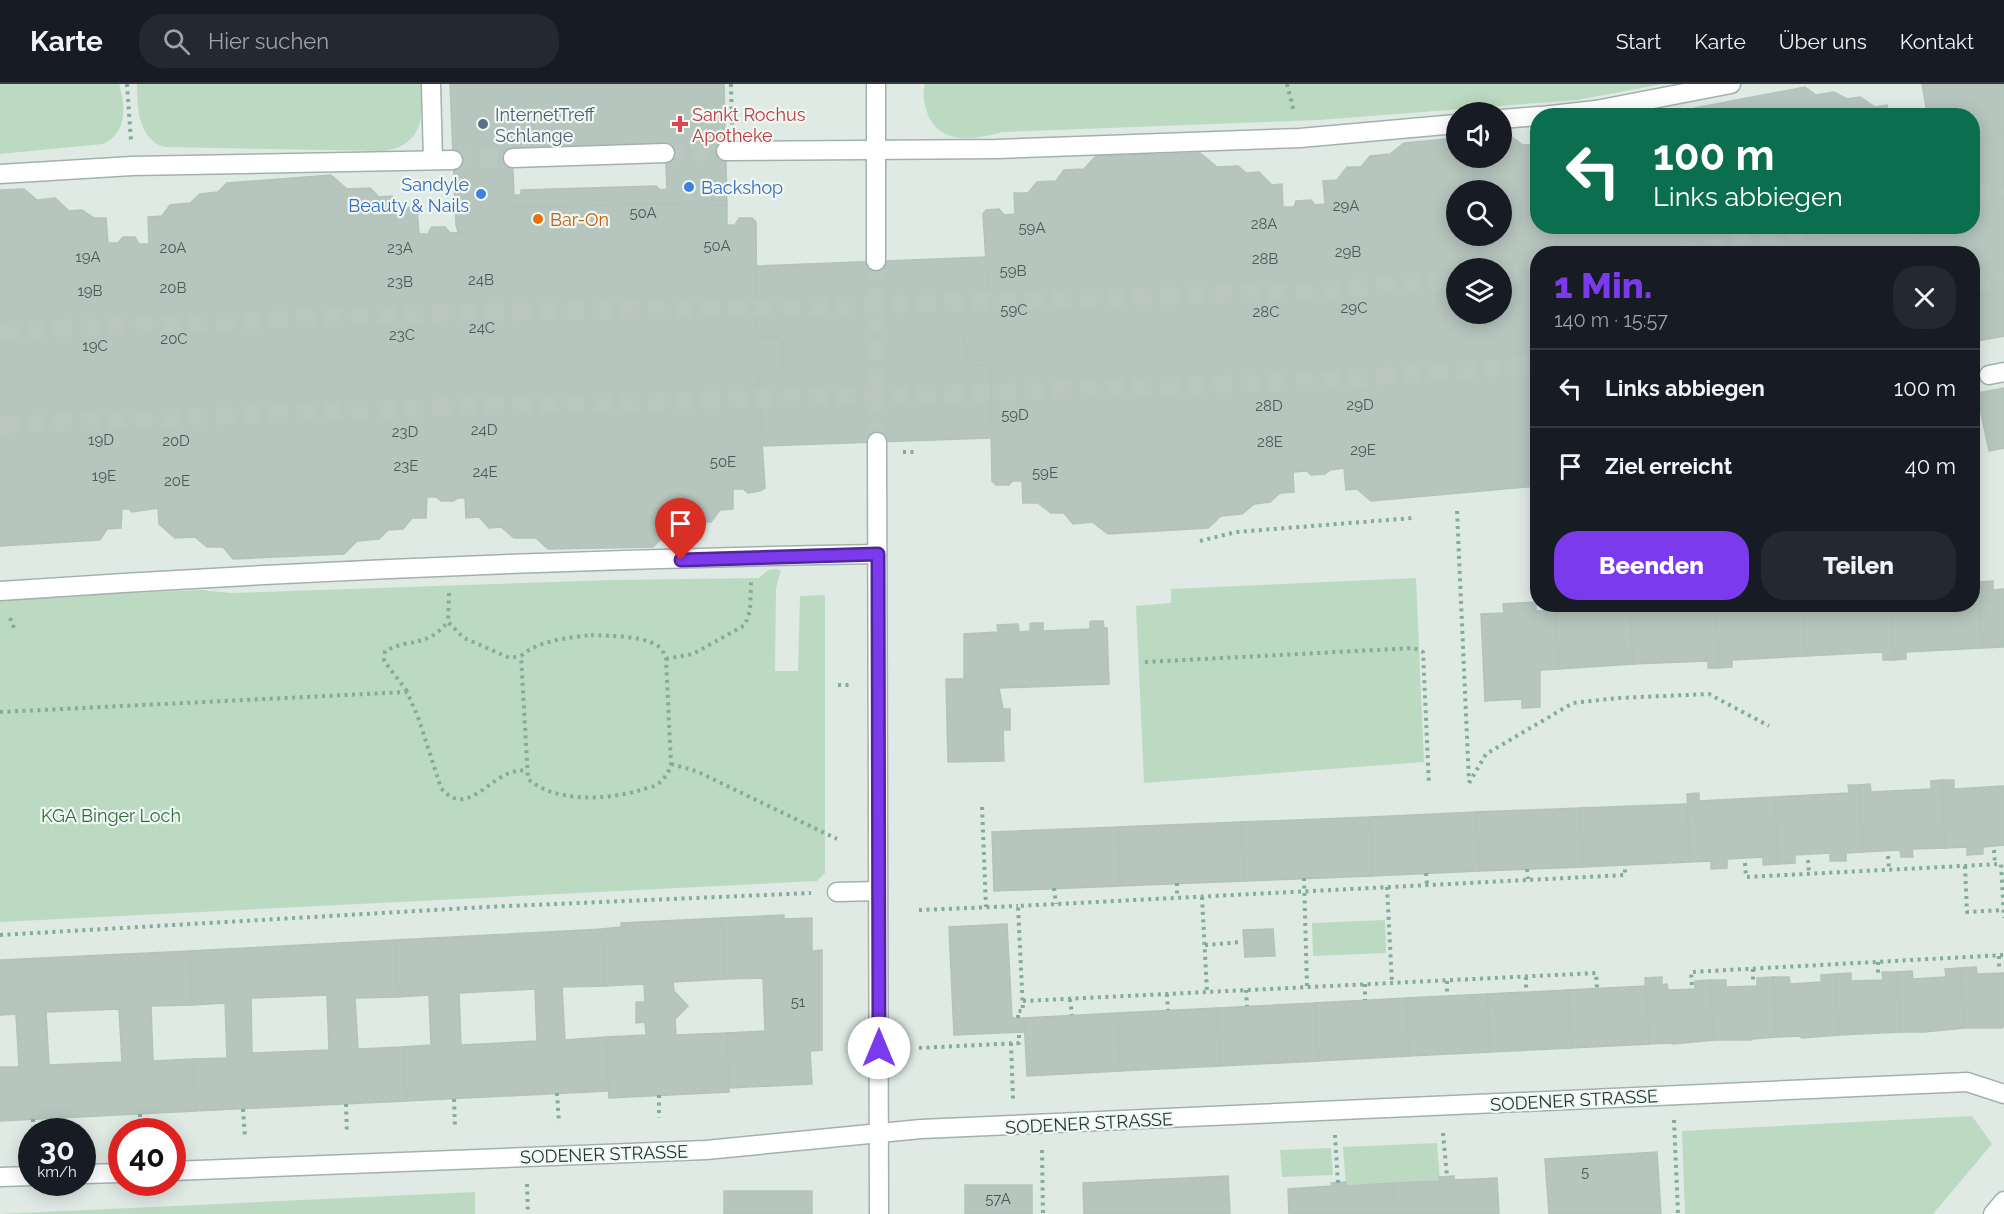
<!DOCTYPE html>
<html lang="de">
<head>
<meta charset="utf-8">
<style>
  :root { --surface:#171b24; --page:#242831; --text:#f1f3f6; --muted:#9ea1a6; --line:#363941; --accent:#7c3aed }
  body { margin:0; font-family:Raleway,sans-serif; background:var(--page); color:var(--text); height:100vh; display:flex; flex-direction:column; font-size:22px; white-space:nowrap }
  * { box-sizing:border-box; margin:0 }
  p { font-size:20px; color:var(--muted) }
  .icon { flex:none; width:33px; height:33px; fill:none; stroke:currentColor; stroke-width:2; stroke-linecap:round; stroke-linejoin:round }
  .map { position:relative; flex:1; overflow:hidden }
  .side { position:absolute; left:1530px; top:162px; width:450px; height:366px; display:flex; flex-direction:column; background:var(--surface); border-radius:24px; box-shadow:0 3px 15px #0003 }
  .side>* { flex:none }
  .hud { position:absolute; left:1530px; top:24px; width:450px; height:126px; border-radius:24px; box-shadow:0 3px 15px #0003; background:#0b6e4f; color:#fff; overflow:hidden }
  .fabs { position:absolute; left:1446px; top:18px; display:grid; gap:12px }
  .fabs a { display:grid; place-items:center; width:66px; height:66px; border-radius:50%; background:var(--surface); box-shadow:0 3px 15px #0003; font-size:30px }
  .speed { position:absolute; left:18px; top:1034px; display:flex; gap:12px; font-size:30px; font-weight:700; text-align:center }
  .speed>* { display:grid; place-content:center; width:78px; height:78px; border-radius:50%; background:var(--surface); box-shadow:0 3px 15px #0003; line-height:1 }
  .speed small { font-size:15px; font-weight:400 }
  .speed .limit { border:9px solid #d22; background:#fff; color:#111 }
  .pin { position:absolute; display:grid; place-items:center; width:51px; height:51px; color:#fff; margin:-62px -26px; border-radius:50% 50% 50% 0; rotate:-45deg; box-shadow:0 0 6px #0007 }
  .pin .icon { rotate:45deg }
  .me { position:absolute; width:66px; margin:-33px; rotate:0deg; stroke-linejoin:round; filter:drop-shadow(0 0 4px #0008) }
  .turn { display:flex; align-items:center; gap:21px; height:126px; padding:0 24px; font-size:27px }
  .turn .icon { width:78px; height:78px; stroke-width:2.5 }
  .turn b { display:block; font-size:42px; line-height:51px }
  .round { display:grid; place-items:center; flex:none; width:63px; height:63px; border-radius:24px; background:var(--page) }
  .summary { display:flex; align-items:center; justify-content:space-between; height:102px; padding:0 24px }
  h1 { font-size:36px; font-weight:800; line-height:45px; color:var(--accent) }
  .action { display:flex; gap:12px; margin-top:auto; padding:12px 24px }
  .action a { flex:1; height:69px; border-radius:24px; background:var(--accent); color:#fff; font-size:24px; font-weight:800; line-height:69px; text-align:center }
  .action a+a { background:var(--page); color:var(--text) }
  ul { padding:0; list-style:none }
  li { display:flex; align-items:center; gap:18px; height:78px; padding:0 24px; border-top:2px solid var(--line) }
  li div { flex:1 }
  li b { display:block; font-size:22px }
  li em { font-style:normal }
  header { display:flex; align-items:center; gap:36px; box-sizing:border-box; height:84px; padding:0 30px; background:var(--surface); border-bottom:2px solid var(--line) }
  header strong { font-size:28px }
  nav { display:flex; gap:33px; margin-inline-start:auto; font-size:21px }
  .search { width:420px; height:54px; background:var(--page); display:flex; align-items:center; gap:15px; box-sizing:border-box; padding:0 21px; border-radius:24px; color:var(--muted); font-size:22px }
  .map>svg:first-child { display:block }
</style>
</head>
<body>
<header>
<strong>Karte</strong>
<div class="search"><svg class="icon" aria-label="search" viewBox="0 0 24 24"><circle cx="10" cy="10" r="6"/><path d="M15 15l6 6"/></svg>Hier suchen</div>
<nav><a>Start</a><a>Karte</a><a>Über uns</a><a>Kontakt</a></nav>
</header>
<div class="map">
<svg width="2004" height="1130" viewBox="0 0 2004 1130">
  <rect width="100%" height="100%" fill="#e0eae5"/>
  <g fill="#bbdac1">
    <path d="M0,0h119c7,23 8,49 -16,60l-103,10z"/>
    <path d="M137,0h285c1,34 1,62 -40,67l-217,-4c-27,-7 -28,-40 -28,-63z"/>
    <path d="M925,0h738l-86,16 -258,20 -317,12c-25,7 -59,14 -73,-15 -5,-11 -7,-22 -4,-33z"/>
    <path d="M775,485l6,1 -5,18 -1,83h23l2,-75 25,-1v278l-8,8 -817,41v-321l27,-4 175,-7 29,3 382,-13 146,-2 9,-8z"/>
    <path d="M1416,494l8,184 -280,21 -8,-177 35,-3v-14z"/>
    <path d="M1385,836l1,33 -73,3 -1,-33z"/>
    <path d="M1972,1032l20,28 -59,70h-248l-3,-83z"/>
    <path d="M1437,1059l3,38 -94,5 -3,-39z"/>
    <path d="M1331,1064l2,27 -51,2 -2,-27z"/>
    <path d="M475,1108v22h-475z"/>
  </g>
  <g fill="#b6c5be" stroke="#b3c3bc" stroke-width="1.5" fill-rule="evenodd">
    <path d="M450,0h274l3,121 -34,1v-3l-205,5 1,4h-19v20h-12l-2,-7zM665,61l2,44 -7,1 -4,-4 -135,4v5h-7l-2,-45z"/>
    <path d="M1922,0h82v50l-32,9v-27h-39l-1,-5 -5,1z"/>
    <path d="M1805,3l11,8 18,-3 13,7 13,-2 15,10 12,-2 2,11h-199l5,-8z"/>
    <path d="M1508,50l15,11 15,-1v82h373l2,13 10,-2 1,-6 17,-2 6,4 12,-2 5,3 3,20h-429v232l-167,15 -14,-12 -11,1 -2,-22 -14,2 -5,4 -14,1 -4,-4 -14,1 1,20 -14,1 -10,9 -16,2 -12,10 -21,2 -13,12 -100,6 -16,-12 -19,2 -9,-11h-13l-13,-10h-15l-1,-22h-10l-3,4h-13l-4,-4 -2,-111 -3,-5 -17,1 -4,-6 -1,-25 4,-4 16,-1 5,-5 -7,-111 3,-4 13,-1 5,6 11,-1 -1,-21h14l9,-11 19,-1 8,-11 20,-1 12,-13 104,-3 17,14 21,-1 8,7 13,-1 13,13 10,-1 1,23h11l2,-6 15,-1 4,5 10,-1 -2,-23 14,-1 10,-13h14l9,-11 20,-2 14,-11 52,-5v20h46v-23zM1456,106h46v46h-46zM1456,184h46v46h-46z"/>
    <path d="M2004,50v202l-32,6v-88h-5l-3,-20 -5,-3 -12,2 -6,-4 -17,2 -1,6 -10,2 -2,-13h61v-83z"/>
    <path d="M331,91l16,14 23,-1 9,9 13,-1 14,12 11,-1 2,27h10v-3l3,-4h13l5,6 20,-1v-20h19l-1,-4 205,-5v3l34,-1v20h8l4,-7h13l4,4 1,111 5,5 14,-2 6,6 1,23 -5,5 -16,1 -4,6 7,111 -5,3 -12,2 -5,-4h-10v20l-13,1 -9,12h-15l-10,12 -22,2 -11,11 -105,2 -12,-11h-22l-13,-11 -12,1 -10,-11 -13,1 -1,-20h-7l-5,3h-12l-5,-4h-9l-1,21h-14l-9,11 -15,1 -9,9 -22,2 -13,13 -111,5 -10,-12h-16l-12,-10 -20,1 -16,-14 -1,-16 -26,4 -3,-3h-7l-1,19 -14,1 -7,11 -100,6v-356l24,-1 13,11 18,-2 14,13 13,-1 12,8h12l2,25h10l5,-6h12l4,7h10l-1,-27 14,-1 8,-11 20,-2 10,-9 18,-2 9,-9z"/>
    <path d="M986,173l4,68 -5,5 -16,1 -4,4 1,25 4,6 17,-1 3,5v68l-226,8 -6,-69 4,-6 16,-1 5,-5 -1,-23 -6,-6 -14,2 -5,-5v-67z"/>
    <path d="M2004,304v60l-15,3 -9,-43 -4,1 -2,-9 5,-1 -2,-6z"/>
    <path d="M1993,497v9l11,-1v58l-22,1 -3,-66z"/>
    <path d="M1972,498h7l3,66 -76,4v7l-12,1 -3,-56h81z"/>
    <path d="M1536,518v9l20,-1 3,59 -19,1v37l-18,1v-9l-37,2 -4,-87 23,-1 -1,-9z"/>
    <path d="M1615,520h15l3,60 -74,5 -3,-59 59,-3z"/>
    <path d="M1630,520h86l3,64h-11v-7l-75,3z"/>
    <path d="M1716,520h87l3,52 -74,4v7l-13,1z"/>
    <path d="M1803,520h88l3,56h-11v-8l-77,4z"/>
    <path d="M1092,537h11l1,7h3l2,56 -110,4 4,21h7v21h-7l1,31 -56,1 -2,-83h18v-45l34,-2 -1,-7 21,-1 1,8 11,-1v-7l2,-1h11v8l47,-2v-7z"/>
    <path d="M1942,696l3,68 -33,1 1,8h-12l-1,-7 -37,2 -4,-67 11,-1 1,8 60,-3v-8z"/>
    <path d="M1942,696h12v9l50,-3v59l-21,2v7l-16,1v-8l-22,1z"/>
    <path d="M1848,701h11l4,67 -17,1v8h-16v-8l-35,2v8l-17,1 -3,-67 74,-4z"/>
    <path d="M1699,709v8l76,-4 3,67 -15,1v-8l-36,2v9l-16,1v-8l-21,1 -3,-68z"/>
    <path d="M1687,720l3,58 -107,5 -3,-59z"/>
    <path d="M1580,724l3,59 -104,4 -3,-59z"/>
    <path d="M1476,728l3,59 -107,5 -2,-59z"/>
    <path d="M1370,733l2,59 -128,5 -3,-59z"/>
    <path d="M1241,738l3,59 -124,5 -2,-59z"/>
    <path d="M1118,743l2,59 -126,5 -2,-59z"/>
    <path d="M784,831v4l28,-1v33l10,-1v100l-12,1 2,33 -83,4 -2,-55 38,-2 -2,-53 -38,1 -3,-61z"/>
    <path d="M722,834l3,61 -52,3 1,9 14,15 -13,13 1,16 51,-2 2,59 -120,6 -3,-61 40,-2 -1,-13 -9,1v-21h9l-1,-18 -39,2 -3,-57 19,-2v-4z"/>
    <path d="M1007,840l5,94h12l1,14 -71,3 -5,-108z"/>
    <path d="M602,845l3,57 -43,1 3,53 41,-3 2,54 -202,10 -3,-54 28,-2 -2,-50 -31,2 -3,-57zM535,905l2,52 -76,4 -2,-52z"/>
    <path d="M1273,845l2,27 -30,1 -2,-27z"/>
    <path d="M395,856l3,57 -43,1 3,51 45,-2 3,54 -211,10 -2,-52 34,-1 -2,-55 -33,2 -3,-54zM327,911l2,55 -77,3 -1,-55z"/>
    <path d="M189,867l3,54 -41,1 2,55 40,-2 2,52 -195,10v-54h19l-3,-53 -16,1v-55zM119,925l3,53 -73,3 -3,-53z"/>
    <path d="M1976,883l1,7 27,-1v53l-2,2h-38l-4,-60z"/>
    <path d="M1960,884l4,60 -40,4h-24l-3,-60 15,-1 1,8 33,-2 -1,-8z"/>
    <path d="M1882,888h15l3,60 -61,3 -4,-61 16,-1v8l32,-1z"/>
    <path d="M1835,890l4,61 -37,3 -3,-2 -23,1 -3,-60h16l1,7 31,-2v-7z"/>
    <path d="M1662,893v8l5,-1 1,6 27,-1v-8l15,-1 4,60 -41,4 -2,-1 -22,1 -4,-66z"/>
    <path d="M1773,893l3,60 -24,2 -1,1h-37l-4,-60h16v7l31,-1v-8z"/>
    <path d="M1646,902l3,58 -78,4 -3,-58z"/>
    <path d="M1568,906l3,58 -81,4 -3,-58z"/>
    <path d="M1487,910l3,58 -81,4 -3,-58z"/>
    <path d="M1406,914l3,58 -91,5 -3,-58z"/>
    <path d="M1315,919l3,58 -98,5 -3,-58z"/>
    <path d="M1217,924l3,58 -100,5 -3,-58z"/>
    <path d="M1117,929l3,58 -93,5 -3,-58z"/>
    <path d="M1657,1068l4,62h-112l-4,-55z"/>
    <path d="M1228,1092l2,38h-146l-1,-31z"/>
    <path d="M1454,1092v4l43,-2 2,36h-104l-2,-31 47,-2 -1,-4z"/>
    <path d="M1346,1098v4l47,-3 2,31h-106l-1,-25 44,-3 -1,-3z"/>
    <rect x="965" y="1101" width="67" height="29"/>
    <rect x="724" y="1107" width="88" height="23"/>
  </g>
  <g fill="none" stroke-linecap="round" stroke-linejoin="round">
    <g stroke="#bac7c1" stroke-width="18" stroke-dasharray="18 9" stroke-linecap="butt">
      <path d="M665,69l61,-2"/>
      <path d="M453,76l60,-2"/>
      <path d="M876,177l1,181"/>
    </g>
    <g stroke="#bac7c1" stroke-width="18" stroke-dasharray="18 9" stroke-linecap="butt">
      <path d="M1972,111l32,-7"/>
      <path d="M1680,170l143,-28"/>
      <path d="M1502,191l36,-3"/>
      <path d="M1972,202l32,-8"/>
      <path d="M0,247l440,-18 325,-5 541,-16 150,-13"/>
      <path d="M0,341l442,-18 540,-14 334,-12 222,-16"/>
    </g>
    <g stroke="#a3b1ac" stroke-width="21">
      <g id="minor">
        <path d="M431,0l2,76"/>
        <path d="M876,0v177"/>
        <path d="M1542,32l54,-6 135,-26"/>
        <path d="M1502,35l36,-3"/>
        <path d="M726,67l271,-2 303,-11 156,-14"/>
        <path d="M513,74l152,-5"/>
        <path d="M0,90l132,-8 321,-6"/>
        <path d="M1989,291l15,-3"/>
        <path d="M877,358l2,772"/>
        <path d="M0,507c292,-20 585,-32 877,-37"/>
        <path d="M837,808l41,-1"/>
        <path d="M172,1087l534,-21 215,-21 1046,-47 37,12"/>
        <path d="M82,1090l40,-1"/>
        <path d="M0,1093l32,-1"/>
        <path d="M1993,1130l11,-13"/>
      </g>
    </g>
    <g stroke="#83ac9d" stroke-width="4" stroke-dasharray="3 4.5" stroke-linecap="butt">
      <path d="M127,0l4,57"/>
      <path d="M731,0l1,42"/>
      <path d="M1287,0l7,28"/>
      <path d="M903,368h15"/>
      <path d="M1457,427l12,271"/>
      <path d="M1200,457l36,-9 177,-14"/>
      <path d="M449,509l-1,29 16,16 46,20 11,-2"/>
      <path d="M10,534l4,10"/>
      <path d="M591,551c18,1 60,0 71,15 2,3 3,6 4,9l5,105c-2,8 -6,14 -13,20 -4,3 -12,4 -17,6 -34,10 -85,13 -113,-11l-7,-123c18,-16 47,-18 70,-21z"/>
      <path d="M666,575l27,-5 52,-29 5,-14 1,-29"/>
      <path d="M1145,578l269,-14 9,4 6,133"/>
      <path d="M838,601h13"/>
      <path d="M407,607l-23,-30 1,-10c27,-14 39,-2 63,-29"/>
      <path d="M0,628l407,-20 11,25 23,71c23,28 43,-4 66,-14 6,-3 12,-3 19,-4"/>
      <path d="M671,680l25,7 141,68"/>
      <path d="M1469,699l17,-29 87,-51 45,-5 91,-4 60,32"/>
      <path d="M982,723l4,100"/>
      <path d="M1994,766l1,14"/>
      <path d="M1888,772l1,13"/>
      <path d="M1808,776l1,14"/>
      <path d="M1745,779l1,14 255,-13 3,54"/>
      <path d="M1965,782l2,46 36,-2"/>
      <path d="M1527,785l1,10"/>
      <path d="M1426,789l1,12"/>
      <path d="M1304,794l3,109"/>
      <path d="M1177,799v15"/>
      <path d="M1387,803l5,96"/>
      <path d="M1054,804l2,16"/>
      <path d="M1202,813l5,95"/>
      <path d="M919,826l99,-4"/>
      <path d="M0,851l486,-28 325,-14"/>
      <path d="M1205,861l37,-3"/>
      <path d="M1999,872v12"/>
      <path d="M1878,878v13"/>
      <path d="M1753,885v12"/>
      <path d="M1526,893v15"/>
      <path d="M1447,897v15"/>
      <path d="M1365,900v16"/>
      <path d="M1692,901l-1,-13 313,-17"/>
      <path d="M1246,906l1,16"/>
      <path d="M1167,910l1,16"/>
      <path d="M1070,915l2,16"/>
      <path d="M1023,917l573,-28 1,15"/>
      <path d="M1018,934v-7h5l-5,-105 607,-31v-10"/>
      <path d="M1011,959l2,56"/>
      <path d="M919,964l100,-5v-11"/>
      <path d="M557,1009l2,30"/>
      <path d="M659,1011v23"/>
      <path d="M454,1015l1,29"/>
      <path d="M346,1020l1,29"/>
      <path d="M243,1025l2,29"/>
      <path d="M140,1030v17"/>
      <path d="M33,1035v12"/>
      <path d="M1674,1036l4,94"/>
      <path d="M1443,1049l4,44"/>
      <path d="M1335,1051l3,48"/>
      <path d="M1042,1066l1,64"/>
      <path d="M527,1100l1,30"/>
    </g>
    <use href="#minor" stroke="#fff" stroke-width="18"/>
  </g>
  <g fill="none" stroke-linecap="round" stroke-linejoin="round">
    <g stroke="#51269a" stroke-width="15">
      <path id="route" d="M681,476l197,-6 1,494"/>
    </g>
    <use href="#route" stroke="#7c3aed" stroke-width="10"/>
  </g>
  <circle fill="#5c6f8a" stroke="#f1f7f3" stroke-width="2" cx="483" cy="40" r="6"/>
  <path fill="#e0444e" stroke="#f1f7f3" stroke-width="2" d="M677 31h6v6h6v6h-6v6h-6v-6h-6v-6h6z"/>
  <g fill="#3f7fe0" stroke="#f1f7f3" stroke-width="2">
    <circle cx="689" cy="103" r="6"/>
    <circle cx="481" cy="110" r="6"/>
  </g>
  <circle fill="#e8710a" stroke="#f1f7f3" stroke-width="2" cx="538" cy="135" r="6"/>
  <g text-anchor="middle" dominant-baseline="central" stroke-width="4.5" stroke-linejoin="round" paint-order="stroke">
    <g font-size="15" fill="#475c55">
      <text x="1346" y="122">29A</text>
      <text x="643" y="129">50A</text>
      <text x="1264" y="140">28A</text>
      <text x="1032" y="144">59A</text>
      <text x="717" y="162">50A</text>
      <text x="173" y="164">20A</text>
      <text x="400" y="164">23A</text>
      <text x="1348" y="168">29B</text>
      <text x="88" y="173">19A</text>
      <text x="1265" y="175">28B</text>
      <text x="1013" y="187">59B</text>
      <text x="481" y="196">24B</text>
      <text x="400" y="198">23B</text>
      <text x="173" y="204">20B</text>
      <text x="90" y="207">19B</text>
      <text x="1354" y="224">29C</text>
      <text x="1014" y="226">59C</text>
      <text x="1266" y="228">28C</text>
      <text x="482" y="244">24C</text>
      <text x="402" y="251">23C</text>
      <text x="174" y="255">20C</text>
      <text x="95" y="262">19C</text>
      <text x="1360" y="321">29D</text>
      <text x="1269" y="322">28D</text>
      <text x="1015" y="331">59D</text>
      <text x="484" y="346">24D</text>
      <text x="405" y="348">23D</text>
      <text x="101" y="356">19D</text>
      <text x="176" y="357">20D</text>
      <text x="1270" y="358">28E</text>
      <text x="1363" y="366">29E</text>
      <text x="723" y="378">50E</text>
      <text x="406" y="382">23E</text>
      <text x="485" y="388">24E</text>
      <text x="1045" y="389">59E</text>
      <text x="104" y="392">19E</text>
      <text x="177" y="397">20E</text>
      <text x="798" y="918">51</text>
      <text x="1585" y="1088">5</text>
      <text x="998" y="1115">57A</text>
    </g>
    <g font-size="18" fill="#4e5e75" stroke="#f1f7f3" text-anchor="start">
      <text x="495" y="30">InternetTreff<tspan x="495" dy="21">Schlange</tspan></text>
    </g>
    <g font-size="18" fill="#be3a42" stroke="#f1f7f3" text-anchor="start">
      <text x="692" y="30">Sankt Rochus<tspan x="692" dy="21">Apotheke</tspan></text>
    </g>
    <g font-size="18" fill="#366cbe" stroke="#f1f7f3" text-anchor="end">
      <text x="469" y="100">Sandyle<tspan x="469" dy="21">Beauty &amp; Nails</tspan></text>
      <text x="701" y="103" text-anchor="start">Backshop</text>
    </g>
    <g font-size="18" fill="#c56008" stroke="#f1f7f3" text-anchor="start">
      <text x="550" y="135">Bar-On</text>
    </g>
    <g font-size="18" fill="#2f6d44" stroke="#f1f7f3">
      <text x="111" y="731">KGA Binger Loch</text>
    </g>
    <g font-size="18" fill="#223932" stroke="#f1f7f3">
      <text transform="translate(1574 1016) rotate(-3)">SODENER STRASSE</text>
      <text transform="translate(1089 1039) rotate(-3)">SODENER STRASSE</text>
      <text transform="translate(604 1070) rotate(-2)">SODENER STRASSE</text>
    </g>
  </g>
</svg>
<div class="fabs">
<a><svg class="icon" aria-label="sound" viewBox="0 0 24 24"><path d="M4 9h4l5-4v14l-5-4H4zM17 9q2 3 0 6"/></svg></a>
<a><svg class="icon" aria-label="search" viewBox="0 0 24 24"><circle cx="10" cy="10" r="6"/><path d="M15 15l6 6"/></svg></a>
<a><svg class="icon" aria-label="layers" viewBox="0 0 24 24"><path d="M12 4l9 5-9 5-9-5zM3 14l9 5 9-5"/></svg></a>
</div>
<div class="speed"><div>30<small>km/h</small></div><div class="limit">40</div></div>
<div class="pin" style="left:681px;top:476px;background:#d93025"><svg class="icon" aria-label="arrive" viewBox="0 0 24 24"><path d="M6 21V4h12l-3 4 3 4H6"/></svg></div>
<svg class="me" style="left:879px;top:964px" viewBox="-20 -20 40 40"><circle r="19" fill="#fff"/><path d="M0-13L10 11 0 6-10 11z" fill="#7c3aed"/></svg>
<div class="hud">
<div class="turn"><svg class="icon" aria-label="left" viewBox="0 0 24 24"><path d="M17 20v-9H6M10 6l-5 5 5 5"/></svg><div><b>100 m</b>Links abbiegen</div></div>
</div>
<section class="side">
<div class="summary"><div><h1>1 Min.</h1><p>140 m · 15:57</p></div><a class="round"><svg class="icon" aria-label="close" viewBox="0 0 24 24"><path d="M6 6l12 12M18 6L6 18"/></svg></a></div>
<ul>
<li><svg class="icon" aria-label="left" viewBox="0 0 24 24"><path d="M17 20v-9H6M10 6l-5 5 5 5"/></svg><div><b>Links abbiegen</b></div><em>100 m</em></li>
<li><svg class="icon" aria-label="arrive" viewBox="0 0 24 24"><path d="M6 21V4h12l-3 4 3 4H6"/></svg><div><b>Ziel erreicht</b></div><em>40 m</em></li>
</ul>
<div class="action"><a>Beenden</a><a>Teilen</a></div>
</section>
</div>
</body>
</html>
